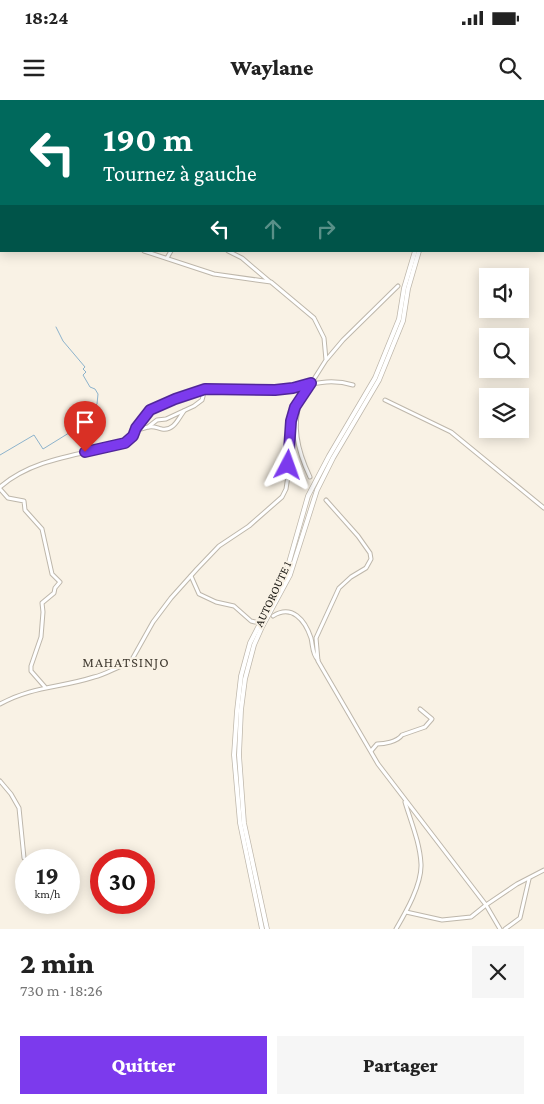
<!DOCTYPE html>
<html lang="fr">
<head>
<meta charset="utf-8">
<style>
  :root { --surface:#fff; --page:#f6f6f6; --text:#222; --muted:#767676; --accent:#7c3aed }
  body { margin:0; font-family:"Crimson Pro",serif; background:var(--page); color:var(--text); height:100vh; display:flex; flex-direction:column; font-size:19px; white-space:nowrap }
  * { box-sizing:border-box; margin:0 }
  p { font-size:16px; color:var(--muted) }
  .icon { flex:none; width:28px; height:28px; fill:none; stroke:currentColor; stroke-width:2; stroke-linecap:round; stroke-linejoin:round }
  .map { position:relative; height:829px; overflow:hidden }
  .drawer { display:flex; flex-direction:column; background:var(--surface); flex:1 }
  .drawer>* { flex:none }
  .hud { position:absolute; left:0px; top:0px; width:545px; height:152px; box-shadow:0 2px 12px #0003; background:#00695c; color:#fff; overflow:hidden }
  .buttons { position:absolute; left:479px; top:168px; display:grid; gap:10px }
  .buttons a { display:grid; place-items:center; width:50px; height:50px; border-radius:0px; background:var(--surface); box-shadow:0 2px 12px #0003; font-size:25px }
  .speed { position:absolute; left:15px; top:749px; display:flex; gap:10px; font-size:25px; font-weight:700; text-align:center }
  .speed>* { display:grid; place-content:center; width:65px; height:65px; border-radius:50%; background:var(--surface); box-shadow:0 2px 12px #0003; line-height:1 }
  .speed small { font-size:12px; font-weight:400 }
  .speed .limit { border:8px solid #d22; background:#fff; color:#111 }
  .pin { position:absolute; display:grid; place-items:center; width:42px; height:42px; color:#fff; margin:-51px -21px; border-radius:50% 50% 50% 0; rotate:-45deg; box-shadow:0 0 5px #0007 }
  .pin .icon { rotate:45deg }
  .me { position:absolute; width:55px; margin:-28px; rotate:4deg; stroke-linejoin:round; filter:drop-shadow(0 0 4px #0008) }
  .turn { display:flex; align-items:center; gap:18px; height:105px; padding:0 20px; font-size:22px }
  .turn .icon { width:65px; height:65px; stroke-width:2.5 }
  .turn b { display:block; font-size:35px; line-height:42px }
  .lanes { display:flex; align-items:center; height:48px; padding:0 20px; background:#0003; justify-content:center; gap:25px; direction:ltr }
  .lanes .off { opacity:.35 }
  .round { display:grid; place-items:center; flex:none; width:52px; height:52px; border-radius:0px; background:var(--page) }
  .summary { display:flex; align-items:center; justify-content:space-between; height:85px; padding:0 20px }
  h1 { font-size:30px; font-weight:800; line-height:38px }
  .cta { display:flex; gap:10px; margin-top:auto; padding:10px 20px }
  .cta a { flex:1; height:58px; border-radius:0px; background:var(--accent); color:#fff; font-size:20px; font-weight:800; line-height:58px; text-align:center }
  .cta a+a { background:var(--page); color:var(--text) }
  .status { display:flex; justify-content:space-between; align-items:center; height:35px; padding:0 25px; background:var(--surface); direction:ltr }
  .status svg { height:14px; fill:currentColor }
  header { display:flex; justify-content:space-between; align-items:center; height:65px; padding:0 20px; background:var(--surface); font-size:22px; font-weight:800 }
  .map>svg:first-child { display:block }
</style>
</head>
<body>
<div class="status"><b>18:24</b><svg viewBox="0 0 49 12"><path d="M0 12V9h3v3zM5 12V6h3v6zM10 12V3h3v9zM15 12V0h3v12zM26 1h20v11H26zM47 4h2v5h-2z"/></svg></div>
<header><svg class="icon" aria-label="menu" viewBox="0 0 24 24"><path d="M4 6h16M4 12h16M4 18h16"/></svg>Waylane<svg class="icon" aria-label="search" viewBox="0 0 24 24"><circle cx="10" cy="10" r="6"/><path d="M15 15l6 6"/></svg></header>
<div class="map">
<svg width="544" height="829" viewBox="0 0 544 829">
  <rect width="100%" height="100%" fill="#f9f2e5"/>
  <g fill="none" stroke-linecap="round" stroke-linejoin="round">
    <path stroke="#8db3cc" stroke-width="1" d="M0,355l34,-20 9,14 34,-21 1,-6 19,-18 1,-10 -3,-5 -5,-2 -7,-12 3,-3 -3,-3 2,-2 -22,-26 -7,-14"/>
    <g stroke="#beb7ab" stroke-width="5">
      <g id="minor">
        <path d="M284,1l2,-1"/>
        <path d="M516,1l1,-1"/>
        <path d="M0,97l1,1"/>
        <path d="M144,151l70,23 57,8 43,36 10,20 2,22 -24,38"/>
        <path d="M228,151l14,7 27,23"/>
        <path d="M167,158l4,-7"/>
        <path d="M327,259l16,-19 55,-54"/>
        <path d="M385,300l66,32 93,76"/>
        <path d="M300,303c-9,25 -1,51 10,74"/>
        <path d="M149,327c5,-1 8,1 13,2 12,2 16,-10 22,-18"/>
        <path d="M134,331l14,-4 9,-7 9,-1 28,-13 8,-6 3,-11"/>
        <path d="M0,387c35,-30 83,-32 125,-44 11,-9 14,-24 26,-33 10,-7 40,-18 53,-21 6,-1 13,0 19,0 17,0 34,1 50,1 29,-1 50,-14 80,-5"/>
        <path d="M0,389l8,9 16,3 1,9 17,19 10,45 8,8 -5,6 -1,5 -12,10 1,9 -2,25 -10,29v5l14,16"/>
        <path d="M326,400l32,36 12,17 1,6 -5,9 -15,9 -12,11 -23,50 2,23 60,103 108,141 14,24"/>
        <path d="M191,476l8,18 17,8 18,4 17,15 4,1"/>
        <path d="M273,516c19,-12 32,4 38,22 2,8 1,16 7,22"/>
        <path d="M0,604c33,-18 60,-16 94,-27 13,-3 24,-11 36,-14l23,-41 18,-24 26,-29 22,-23 30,-20 33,-29 4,-8 2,-13 -1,-11 4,-44 4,-14 8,-11"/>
        <path d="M371,651l6,-7c7,0 20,-2 25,-9l23,-8 7,-8 -12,-10"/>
        <path d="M0,681l11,13 8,14 5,50"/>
        <path d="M406,812l36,8 29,-3 15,-12 31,-21 27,-14"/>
        <path d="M396,829c10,-17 26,-45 25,-65 -1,-21 -10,-42 -16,-62"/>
        <path d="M505,829l15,-11 9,-39"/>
      </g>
    </g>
    <g stroke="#beb7ab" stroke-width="5.5">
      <g id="major">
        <path d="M498,1v-1"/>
        <path d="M502,1l1,-1"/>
        <path d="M262,829l-22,-106 -6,-68 3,-44 4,-35 9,-33 36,-70 22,-77 21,-40 46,-78 24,-59 5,-31 11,-37"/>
        <path d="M267,829l-23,-106 -5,-68 2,-45 4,-31 9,-34 8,-18 28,-52 27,-85 16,-32 46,-78 24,-59 5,-32 11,-38"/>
      </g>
    </g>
    <use href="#minor" stroke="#fff" stroke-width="3"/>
    <use href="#major" stroke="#fff" stroke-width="4"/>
  </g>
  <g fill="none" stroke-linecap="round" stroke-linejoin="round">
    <g stroke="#51269a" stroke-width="12">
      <path id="route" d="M85,352l40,-9 8,-7 3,-8 14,-18 25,-11 30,-10 70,1 18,-2 18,-5 -16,24 -4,14 -3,44"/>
    </g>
    <use href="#route" stroke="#7c3aed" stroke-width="9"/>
  </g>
  <g text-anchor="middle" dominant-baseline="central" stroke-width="4" stroke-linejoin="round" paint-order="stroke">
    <g font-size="12" fill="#191712" stroke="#f9f2e5">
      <text transform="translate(273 494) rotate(-65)">AUTOROUTE 1</text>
    </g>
    <g font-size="14" letter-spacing="1" fill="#443e34" stroke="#f9f2e5">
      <text x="126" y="562">MAHATSINJO</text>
    </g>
  </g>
</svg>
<div class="buttons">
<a><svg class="icon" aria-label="sound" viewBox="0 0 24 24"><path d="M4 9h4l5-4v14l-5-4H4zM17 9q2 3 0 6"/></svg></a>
<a><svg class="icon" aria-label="search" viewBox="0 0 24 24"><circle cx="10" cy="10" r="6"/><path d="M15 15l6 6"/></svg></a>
<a><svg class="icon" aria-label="layers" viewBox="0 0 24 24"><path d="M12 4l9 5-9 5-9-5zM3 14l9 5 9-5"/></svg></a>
</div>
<div class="speed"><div>19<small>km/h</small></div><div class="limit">30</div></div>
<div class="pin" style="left:85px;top:352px;background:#d93025"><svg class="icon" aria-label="arrive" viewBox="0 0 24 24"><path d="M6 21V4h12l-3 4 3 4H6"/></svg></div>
<svg class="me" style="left:288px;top:365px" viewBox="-20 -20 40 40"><path d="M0-17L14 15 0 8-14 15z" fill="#7c3aed" stroke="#fff" stroke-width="4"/></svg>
<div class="hud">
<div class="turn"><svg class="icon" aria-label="left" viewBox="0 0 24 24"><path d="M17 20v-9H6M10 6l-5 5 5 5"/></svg><div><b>190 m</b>Tournez à gauche</div></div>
<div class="lanes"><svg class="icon" aria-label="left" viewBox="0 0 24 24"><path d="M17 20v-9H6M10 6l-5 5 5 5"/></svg><svg class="icon off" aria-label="ahead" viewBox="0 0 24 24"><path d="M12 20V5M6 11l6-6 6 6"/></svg><svg class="icon off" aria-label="right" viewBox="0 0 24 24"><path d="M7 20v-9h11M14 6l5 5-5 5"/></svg></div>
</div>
</div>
<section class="drawer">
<div class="summary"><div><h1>2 min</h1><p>730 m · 18:26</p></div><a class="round"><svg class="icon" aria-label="close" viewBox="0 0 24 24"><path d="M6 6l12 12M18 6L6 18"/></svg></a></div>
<div class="cta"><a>Quitter</a><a>Partager</a></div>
</section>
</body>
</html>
